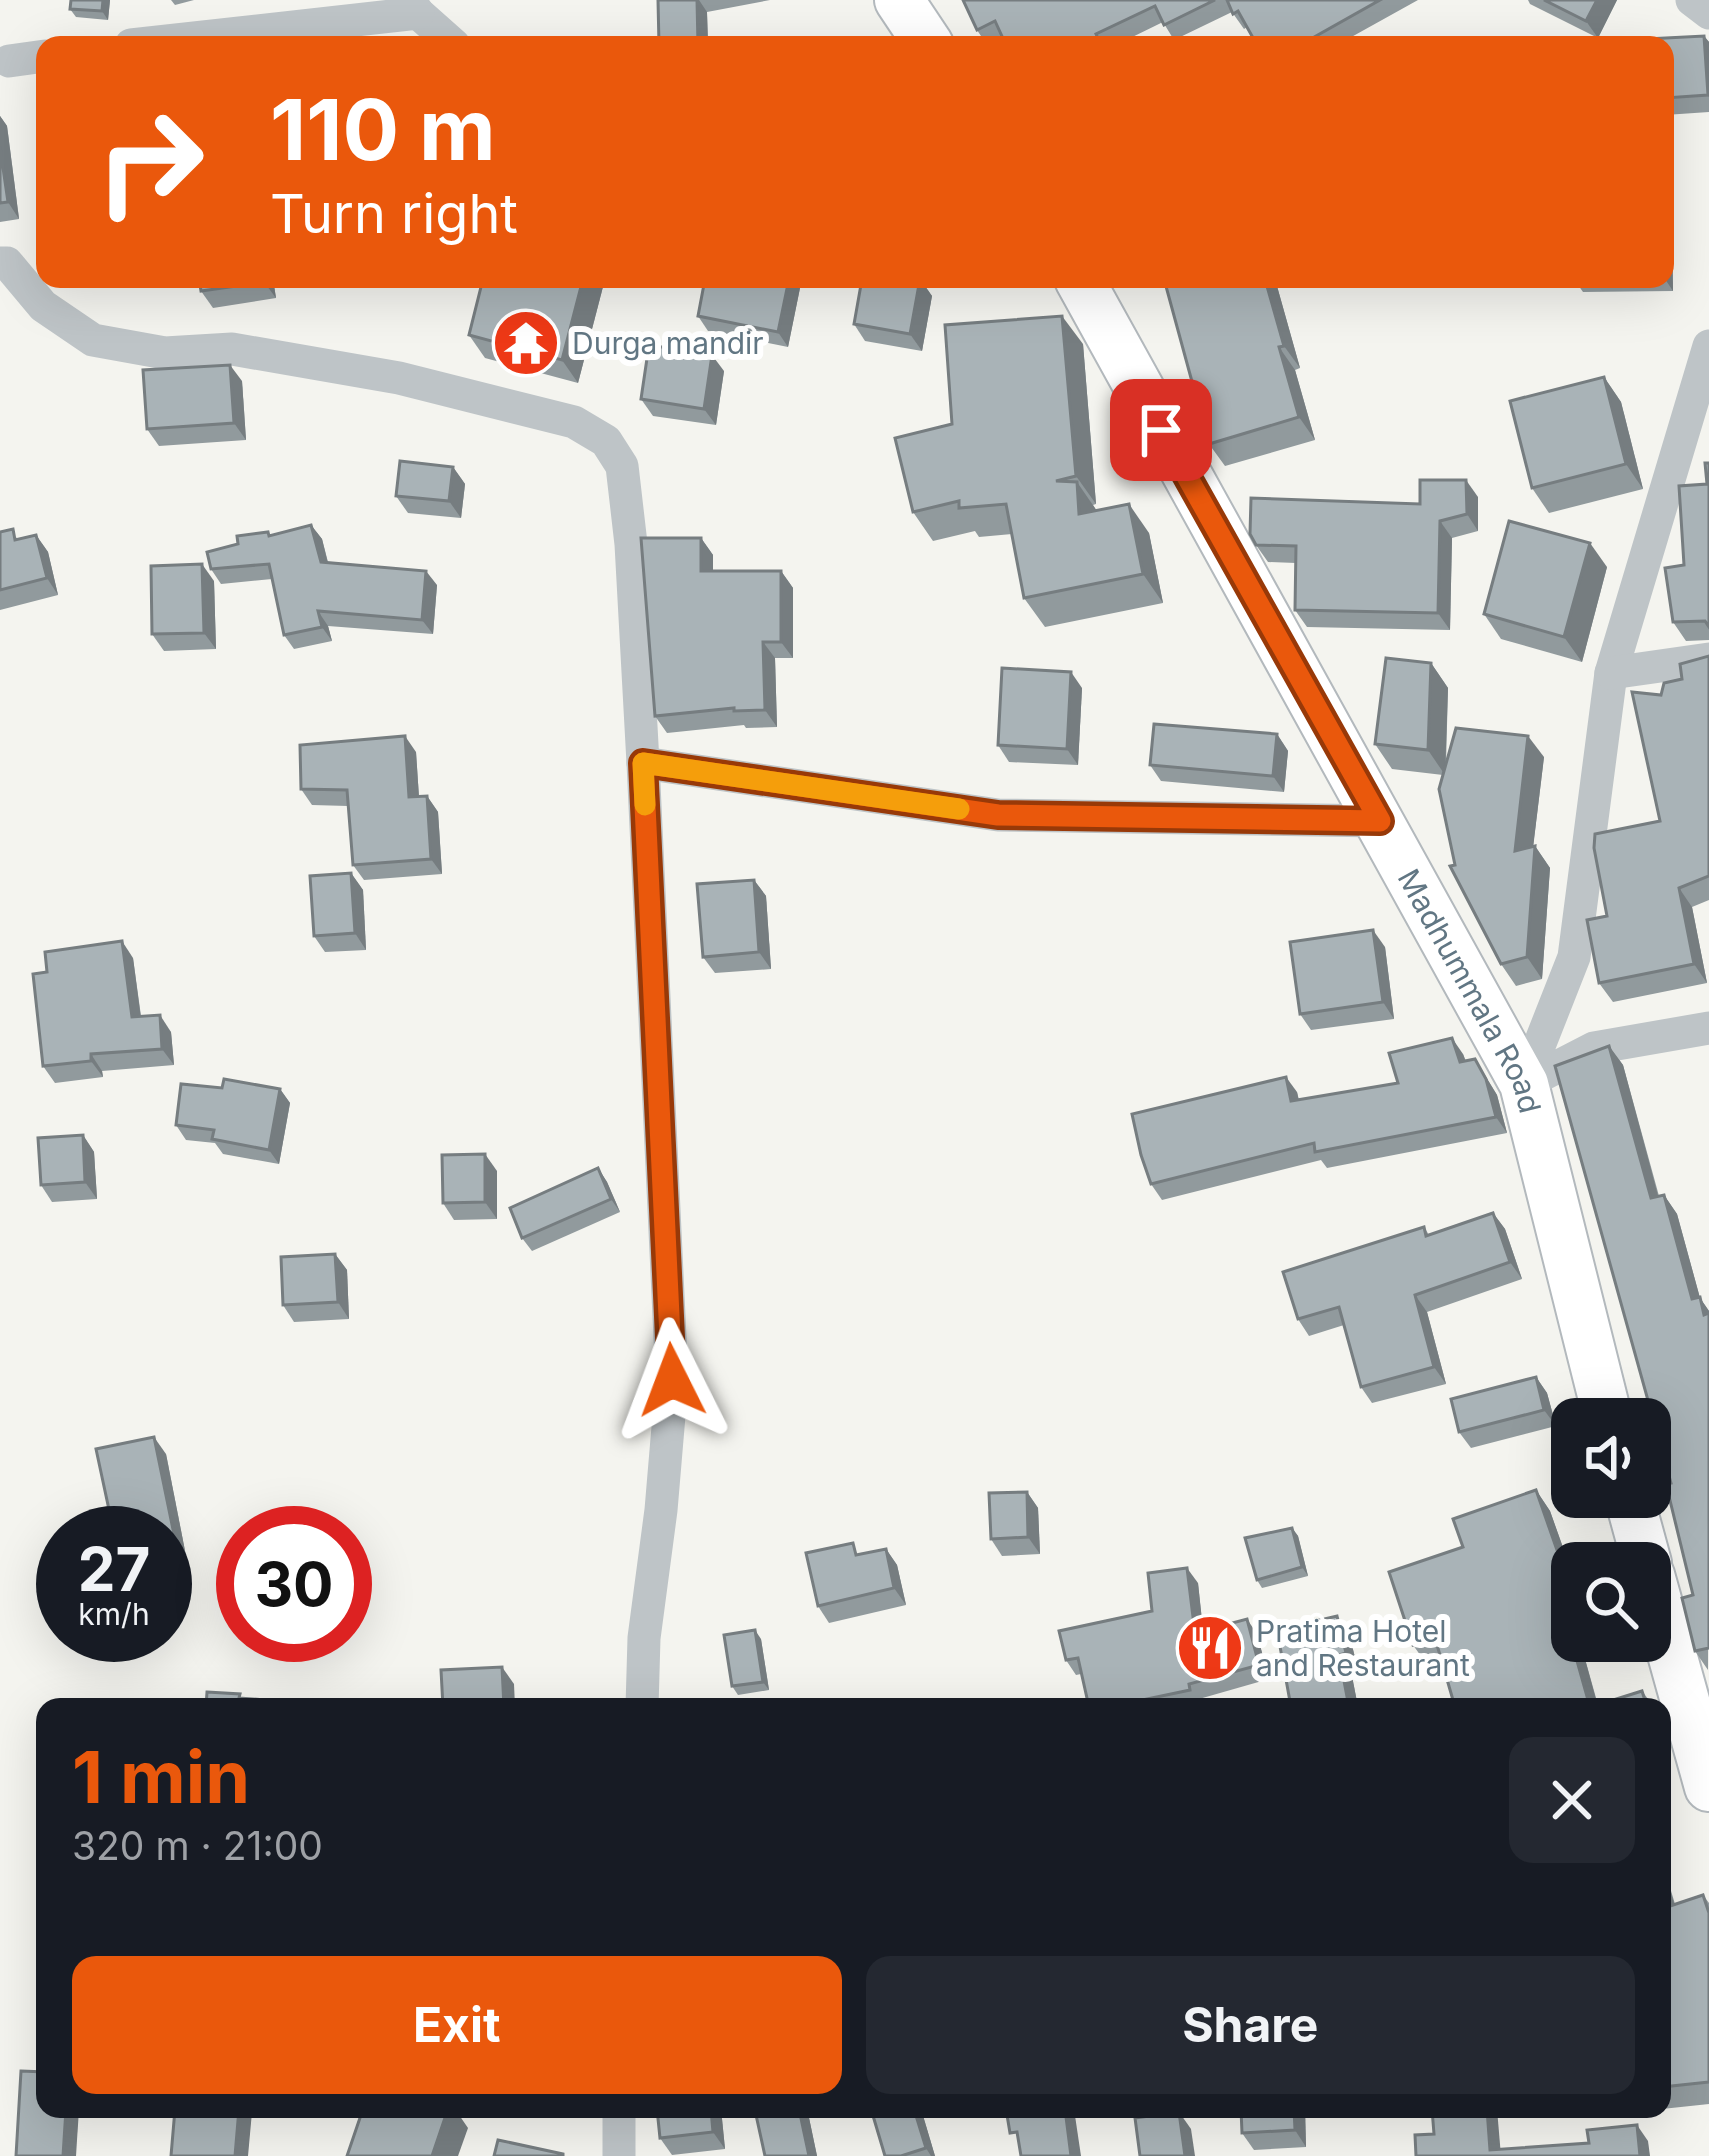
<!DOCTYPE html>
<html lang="en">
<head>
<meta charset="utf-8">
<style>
  :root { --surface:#171b24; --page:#242831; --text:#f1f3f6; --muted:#9ea1a6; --accent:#ea580c }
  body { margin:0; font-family:Inter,sans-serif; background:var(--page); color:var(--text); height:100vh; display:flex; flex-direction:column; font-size:45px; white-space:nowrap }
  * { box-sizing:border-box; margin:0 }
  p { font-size:39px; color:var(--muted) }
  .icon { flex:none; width:66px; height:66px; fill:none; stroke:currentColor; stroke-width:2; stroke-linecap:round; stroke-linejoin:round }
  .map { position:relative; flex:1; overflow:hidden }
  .panel { position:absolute; left:36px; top:1698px; width:1635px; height:420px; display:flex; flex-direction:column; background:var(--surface); border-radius:24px; box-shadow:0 12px 48px #0002 }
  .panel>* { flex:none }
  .top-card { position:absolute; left:36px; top:36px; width:1638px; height:252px; border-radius:24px; box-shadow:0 12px 48px #0002; background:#ea580c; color:#fff; overflow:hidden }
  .tools { position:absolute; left:1551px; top:1398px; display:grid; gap:24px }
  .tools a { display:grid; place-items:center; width:120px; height:120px; border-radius:24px; background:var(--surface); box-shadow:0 12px 48px #0002; font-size:60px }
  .speed { position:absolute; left:36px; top:1506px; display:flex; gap:24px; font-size:60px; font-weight:700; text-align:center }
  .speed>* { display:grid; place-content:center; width:156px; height:156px; border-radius:50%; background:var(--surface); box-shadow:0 12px 48px #0002; line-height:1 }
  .speed small { font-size:30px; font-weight:400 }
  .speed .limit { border:18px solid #d22; background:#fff; color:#111 }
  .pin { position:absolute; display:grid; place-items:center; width:102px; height:102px; color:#fff; margin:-51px; border-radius:24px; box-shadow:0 6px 18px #0006 }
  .me { position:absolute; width:132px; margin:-66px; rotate:357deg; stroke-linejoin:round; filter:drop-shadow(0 0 9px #0008) }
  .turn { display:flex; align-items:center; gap:42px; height:252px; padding:0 36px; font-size:54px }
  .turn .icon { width:156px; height:156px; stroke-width:2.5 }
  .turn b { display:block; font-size:84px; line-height:102px }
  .round { display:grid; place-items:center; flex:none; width:126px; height:126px; border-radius:24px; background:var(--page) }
  .head { display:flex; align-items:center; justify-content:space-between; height:204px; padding:0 36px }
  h1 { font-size:72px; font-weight:700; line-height:90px; color:var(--accent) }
  .action { display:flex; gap:24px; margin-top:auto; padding:24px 36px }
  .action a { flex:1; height:138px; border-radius:24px; background:var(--accent); color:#fff; font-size:48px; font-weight:700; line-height:138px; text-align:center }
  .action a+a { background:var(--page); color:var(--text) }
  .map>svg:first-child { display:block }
</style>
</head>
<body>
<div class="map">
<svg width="1709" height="2156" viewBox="0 0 1709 2156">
  <rect width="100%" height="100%" fill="#f4f4ef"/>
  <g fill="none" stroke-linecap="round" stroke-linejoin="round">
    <g stroke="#b3b9bd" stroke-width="52">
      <g id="secondary">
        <path d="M899,0l30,45"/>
        <path id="s1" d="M1079,279l445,805 84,335"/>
        <path d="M1629,1497l18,66"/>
        <path d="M1650,1575l59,212"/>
      </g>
    </g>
    <g stroke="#bec4c7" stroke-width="33">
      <path d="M409,0l9,13 36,32"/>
      <path d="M1692,0l17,13"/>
      <path d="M131,45l287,-32"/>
      <path d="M9,61l36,-5"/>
      <path d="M0,263h7l36,43 50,34 72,13 67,-4 167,29 175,44 32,19 16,25 9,78 12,219 29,617 -11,130 -17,128 -2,69"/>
      <path d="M1709,346l-98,327 -37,284 -50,127 70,-36 115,-20"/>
      <path d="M1611,673l98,-14"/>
      <path d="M643,763l355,52 382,6"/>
      <path d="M619,2156v-47"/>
    </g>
    <use href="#secondary" stroke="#fff" stroke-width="48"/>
  </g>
  <g fill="#919a9d">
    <path d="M71,0h39l-2,20 -32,-3 -6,-8z"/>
    <path d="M171,0h23l-19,5z"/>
    <path d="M658,0h112l-63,12 1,33h-49z"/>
    <path d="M963,0h455l-81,45h-80l-10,-18 -3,2 -12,-17 -58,28 -11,-18 -47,23h-110l-3,-8 -16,8 -10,-15z"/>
    <path d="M1528,0h89l-19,38 -68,-34z"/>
    <path d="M1704,36l5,6v70l-44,3v-70z"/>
    <path d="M0,116l7,10 12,93 -19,3z"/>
    <path d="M1665,223l7,10 1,58 -90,1 -9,-13h91z"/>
    <path d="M273,279l3,19 -63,10 -12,-17z"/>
    <path d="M483,279h122l-27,104 -93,-25 -16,-23z"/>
    <path d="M920,279l12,17 -10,55 -57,-10 -11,-17z"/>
    <path d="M1164,279h111l25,89 -5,2 20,70 -90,26 -16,-22z"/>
    <path d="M796,283l4,5 -12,59 -80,-16 -10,-15z"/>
    <path d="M1083,344l13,160 -3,1 3,5 53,23 14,70 -118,24 -21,-29 -12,-64 -33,3 -4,-6 -42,10 -20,-29 39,-88z"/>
    <path d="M724,371l-8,54 -63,-9 -12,-17z"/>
    <path d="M1604,377l17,25 22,87 -94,24 -17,-25z"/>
    <path d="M242,381l4,59 -87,6 -12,-17z"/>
    <path d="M1709,463v177l-23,1 -13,-19 11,-57 23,-81z"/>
    <path d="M453,467l12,17 -4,34 -53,-5 -12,-17z"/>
    <path d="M1478,497v34l-26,7 -2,92 -143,-3 -12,-17 1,-47 -28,-1 -12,-17 164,-41z"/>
    <path d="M311,525l11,14 6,23 109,23 -4,49 -105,-8 4,15 -38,8 -10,-14 -12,-56 -51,5 -10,-15 27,-25 30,-12 3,4z"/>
    <path d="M0,532l20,7 16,-4 12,17 10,43 -58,15z"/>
    <path d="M701,538l12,17v16h68l12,17v70h-18l2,69 -31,1 -2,-3 -77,8 -12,-17z"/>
    <path d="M1607,567l-25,95 -81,-23 -17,-25z"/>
    <path d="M214,581l2,68 -52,2 -12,-17z"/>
    <path d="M1709,656v244l-17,7 15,76 -94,19 -14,-19 8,-67 53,-95 1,-126z"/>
    <path d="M1431,663l17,25 -2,76 98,-7 -11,90 2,-1 15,22 -8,111 -26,7 -15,-22 -46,-99 -12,-90 -51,-6 -17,-25z"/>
    <path d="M1082,688l-4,77 -69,-3 -11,-17z"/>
    <path d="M1277,734l11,17 -4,41 -123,-11 -11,-16z"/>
    <path d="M416,752l3,45 8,-1 11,16 4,62 -78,6 -11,-15 -5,-59 -36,-1 -11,-16z"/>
    <path d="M351,873l12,17 3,60 -41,2 -11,-16z"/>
    <path d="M754,880l12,16 5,73 -56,4 -12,-16z"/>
    <path d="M1385,947l9,72 -83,11 -11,-16z"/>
    <path d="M133,958l8,58 30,16 3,33 -72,6 1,6 -48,6 -12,-17z"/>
    <path d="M1609,1046l14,19 36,131 5,-1 13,19 23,84 9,13 -1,359 -13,-19 -2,-56 -22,-112z"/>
    <path d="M1463,1054l3,7 9,-2 22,36 10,38 -180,35 -6,-8 -159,40 -11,-16 146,-92 2,8 99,-17z"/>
    <path d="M222,1088l58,1 10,14 -11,61 -56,-10 -8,-11 -29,-3 -10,-15z"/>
    <path d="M83,1135l11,17 3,47 -45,3 -11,-17z"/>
    <path d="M598,1168l9,14 13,30 -88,39 -10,-13z"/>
    <path d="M497,1171v48l-43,1 -11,-17z"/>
    <path d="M1493,1213l12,16 17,50 -95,33 19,72 -74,19 -11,-16 -17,-62 -35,11 -11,-17 126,-92 5,8z"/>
    <path d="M335,1254l12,16 2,49 -55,3 -11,-17z"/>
    <path d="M1536,1377l11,16 9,33 -85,22 -12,-16z"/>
    <path d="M166,1454l21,107 -22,5v-33z"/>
    <path d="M1536,1490l14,21 22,62v68h8l18,64 44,-14 12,16h-199l-13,-46 -14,5 -15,-21 50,-98z"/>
    <path d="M1027,1492l11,16 2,46 -38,2 -11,-17z"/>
    <path d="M1292,1528l6,8 10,40 -46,12 -5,-8z"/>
    <path d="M886,1549l11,16 9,40 -77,18 -11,-17z"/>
    <path d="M1198,1583l5,48 54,3 12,45 -70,20 1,6 -11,2h-100l-8,-33 -5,1 -10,-15z"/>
    <path d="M1337,1616l12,17 9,37 -7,1 7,36h-67z"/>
    <path d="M761,1639l8,51 -31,5 -6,-9z"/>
    <path d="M1662,1861l13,43 28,-9 6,8v201l-47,5z"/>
    <path d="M721,2109l4,40 -53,6 -12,-17z"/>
    <path d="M771,2109h64v2l-27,2 9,43h-52z"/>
    <path d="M921,2109l14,47h-50z"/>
    <path d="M1241,2109h64l1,38 -52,3 -12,-17z"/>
  </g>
  <g fill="#767d80">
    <path d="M103,0h7l-2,20 -6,-9z"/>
    <path d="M697,0h2l8,12 1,33h-10z"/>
    <path d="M1597,0h20l-19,38 -12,-17z"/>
    <path d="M1704,36l5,6v55l-1,-2z"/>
    <path d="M0,116l7,10 12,93 -11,-17 -8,-55z"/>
    <path d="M1665,223l7,10 1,58 -8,-12z"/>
    <path d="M264,279h9l3,19 -12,-16z"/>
    <path d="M583,279h22l-27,104 -16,-23z"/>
    <path d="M789,279h8l-1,4 4,5 -12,59 -10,-15z"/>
    <path d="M920,279l12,17 -10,55 -12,-17z"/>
    <path d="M1265,279h10l25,89 -16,-22z"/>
    <path d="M1062,316l21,28 13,160 -20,-28z"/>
    <path d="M1279,347l16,23 20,70 -16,-23z"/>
    <path d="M712,355l12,16 -8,54 -12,-16z"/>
    <path d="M230,365l12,16 4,59 -12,-17z"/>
    <path d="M1604,377l17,25 22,87 -17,-25z"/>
    <path d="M453,467l12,17 -4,34 -12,-17z"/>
    <path d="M1466,480l12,17v34l-11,-17z"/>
    <path d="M1077,482l20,29 -18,3z"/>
    <path d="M1129,504l20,29 14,70 -20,-29z"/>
    <path d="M1440,521l12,17 -2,92 -12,-17z"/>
    <path d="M311,525l11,14 9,37 -10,-14z"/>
    <path d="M36,535l12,17 10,43 -11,-17z"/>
    <path d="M701,538l12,17v33l-12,-17z"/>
    <path d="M1590,543l17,24 -25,95 -18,-25z"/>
    <path d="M202,564l12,17 2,68 -12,-16z"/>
    <path d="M426,571l11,14 -4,49 -11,-14z"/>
    <path d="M781,571l12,17v70l-12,-16z"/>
    <path d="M318,611l10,15 4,15 -10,-14z"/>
    <path d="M763,642l12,16 2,69 -12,-17z"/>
    <path d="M1431,663l17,25 -3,87 -17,-25z"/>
    <path d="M1071,672l11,16 -4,77 -11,-16z"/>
    <path d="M1277,734l11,17 -4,41 -11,-16z"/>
    <path d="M405,736l11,16 4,61 -11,-16z"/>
    <path d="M1528,736l16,21 -14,116 -15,-22z"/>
    <path d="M427,796l11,16 4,62 -11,-15z"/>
    <path d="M1535,846l15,22 -8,111 -15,-22z"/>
    <path d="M351,873l12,17 3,60 -11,-17z"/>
    <path d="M754,880l12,16 5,73 -12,-17z"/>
    <path d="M1679,888l13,19 15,76 -13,-19z"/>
    <path d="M1373,930l12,17 9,72 -11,-17z"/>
    <path d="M122,941l11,17 10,76 -11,-17z"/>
    <path d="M160,1015l11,17 3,33 -12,-16z"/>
    <path d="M1452,1038l11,16 8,24 -11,-16z"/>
    <path d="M1609,1046l14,19 41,153 -13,-20z"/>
    <path d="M91,1054l11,17 1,6 -12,-16z"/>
    <path d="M1475,1059l22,36 10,38 -11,-16z"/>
    <path d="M1286,1077l11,15 5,25 -11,-16z"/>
    <path d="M280,1089l10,14 -11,61 -10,-14z"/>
    <path d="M83,1135l11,17 3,47 -12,-17z"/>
    <path d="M485,1154l12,17v48l-12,-17z"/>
    <path d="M598,1168l9,14 13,30 -9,-13z"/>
    <path d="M1664,1195l13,19 23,84 9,13v10l-17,-22z"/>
    <path d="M1493,1213l12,16 17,50 -12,-17z"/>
    <path d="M335,1254l12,16 2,49 -11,-17z"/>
    <path d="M1415,1295l12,17 19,72 -12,-17z"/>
    <path d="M1536,1377l11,16 9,33 -12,-16z"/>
    <path d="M154,1437l12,17 21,107 -11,-17z"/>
    <path d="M1536,1490l14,21 22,62v20z"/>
    <path d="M1027,1492l11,16 2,46 -12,-17z"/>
    <path d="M1292,1528l6,8 10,40 -6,-9z"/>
    <path d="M886,1549l11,16 9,40 -12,-17z"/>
    <path d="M1187,1568l11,15 7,65 -10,-15z"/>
    <path d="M1561,1604l11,16v21h8l18,66h-8z"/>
    <path d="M1337,1616l12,17 9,37 -12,-17z"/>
    <path d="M1247,1619l10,15 12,45 -10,-14z"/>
    <path d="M755,1630l6,9 8,51 -6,-8z"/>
    <path d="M1339,1655l12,16 7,36h-9z"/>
    <path d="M502,1667l12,17 1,23h-11z"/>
    <path d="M1662,1861l19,67 -14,-21 -5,-16z"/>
    <path d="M66,2109h13l-3,47h-13z"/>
    <path d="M239,2109h11l2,3 -4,44h-13z"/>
    <path d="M448,2109h7l13,19 -10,28h-26z"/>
    <path d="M711,2109h10l4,40 -12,-17z"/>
    <path d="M799,2109h7l2,4 9,43h-8z"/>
    <path d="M914,2109h7l14,47h-4l-5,-8z"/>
    <path d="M1065,2109h9l7,47h-10z"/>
    <path d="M1294,2109h11l1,38 -11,-17z"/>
    <path d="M1487,2109h10l4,47 -11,-6z"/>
    <path d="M1179,2112l12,17 4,27h-10z"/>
    <path d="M1637,2125l11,16 2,15h-10z"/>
  </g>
  <g fill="#a9b3b7" stroke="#767d80" stroke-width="3">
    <path d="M71,0h32l-1,11 -32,-2z"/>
    <path d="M658,0h39l1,45h-39z"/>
    <path d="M963,0h252l-51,25 -9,-19 -59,28 5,11h-95l-11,-24 -18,9z"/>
    <path d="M1227,0h153l-80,45h-43l-19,-34 -5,3z"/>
    <path d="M1544,0h53l-11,21z"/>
    <path d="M1704,36l4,59 -43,3v-53h-38v-5z"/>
    <path d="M0,147l8,55 -8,1z"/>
    <path d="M199,279h65v3l-63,9z"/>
    <path d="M483,279h100l-21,81 -93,-25z"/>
    <path d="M705,279h84l-11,53 -80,-16z"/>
    <path d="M862,279h58l-10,55 -56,-10z"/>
    <path d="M1164,279h101l19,67 -5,1 20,70 -90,27z"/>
    <path d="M1062,316l14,160 -20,5 21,1 2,32 50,-10 14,70 -119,24 -18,-94 -47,4v-7l-46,11 -18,-74 57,-14 -7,-99z"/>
    <path d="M649,345l63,10 -8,54 -63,-10z"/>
    <path d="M230,365l4,58 -87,6 -4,-59z"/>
    <path d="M1604,377l22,87 -94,24 -22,-87z"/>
    <path d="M400,461l53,6 -4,34 -53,-5z"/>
    <path d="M1705,463h4v164l-4,-6 -32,1 -8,-54 19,-3 -5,-79 28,-2z"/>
    <path d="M1420,480h46l1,34 -27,7 -2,92 -143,-3 1,-64 -40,-1 -6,-11 1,-36 169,6z"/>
    <path d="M1509,521l81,22 -26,94 -80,-23z"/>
    <path d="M311,525l10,37 105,9 -4,49 -104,-9 4,16 -38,8 -15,-71 -58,5 -4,-17 31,-8 -1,-8 31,-4 1,4z"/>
    <path d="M13,529l2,11 21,-5 11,43 -47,12v-58z"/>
    <path d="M641,538h60v33h80v71h-18l2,68 -31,1v-3l-79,8z"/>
    <path d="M202,564l2,69 -52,1 -1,-68z"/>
    <path d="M1709,656v220l-30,12 15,76 -95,19 -12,-63 20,-4 -13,-68 1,-14 65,-13 -28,-129 29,3 3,-12 18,-4 -2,-15z"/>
    <path d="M1386,658l45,5 -3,87 -53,-6z"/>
    <path d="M1002,668l69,4 -4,77 -69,-4z"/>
    <path d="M1154,724l123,10 -4,42 -123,-11z"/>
    <path d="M1456,728l72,8 -13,115 20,-5 -8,111 -26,7 -51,-98 5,-1 -16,-76z"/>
    <path d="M405,736l4,61 18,-1 4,63 -78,6 -6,-75 -46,-1 -1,-44z"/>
    <path d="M351,873l4,60 -41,3 -4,-60z"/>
    <path d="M754,880l5,72 -56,5 -6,-73z"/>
    <path d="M1373,930l10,72 -83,12 -10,-72z"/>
    <path d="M122,941l10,76 28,-2 2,34 -71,5v7l-48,5 -10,-92 14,-2 -2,-20z"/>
    <path d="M1452,1038l8,24 15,-3 11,20 10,38 -181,35 -1,-9 -163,41 -10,-29 -9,-41 154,-37 5,24 107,-18 -9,-30z"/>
    <path d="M1609,1046l42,152 13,-3 28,104 8,-2 4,18 5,-2v335l-14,3 -13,-53 11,-3 -27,-111 5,-1 -116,-417z"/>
    <path d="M224,1079l56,10 -11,61 -57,-11 2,-9 -38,-5 5,-41 41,4z"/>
    <path d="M83,1135l2,47 -44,3 -3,-47z"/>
    <path d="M485,1154v48l-42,1 -1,-48z"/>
    <path d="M598,1168l13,31 -89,39 -12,-30z"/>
    <path d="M1493,1213l17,49 -95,33 19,72 -73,20 -22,-80 -41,12 -15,-47 141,-45 2,9z"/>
    <path d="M335,1254l3,48 -55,3 -2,-48z"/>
    <path d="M1536,1377l8,33 -85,22 -8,-33z"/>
    <path d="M154,1437l22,107 -11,3v-14h-51l-18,-84z"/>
    <path d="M1536,1490l36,103v7l-11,4 29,103h-135l-20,-69 -22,7 -24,-73 74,-25 -10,-28z"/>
    <path d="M1027,1492l1,45 -37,2 -2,-46z"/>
    <path d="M1292,1528l10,39 -45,13 -12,-42z"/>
    <path d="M853,1543l3,12 30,-6 8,39 -76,18 -12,-53z"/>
    <path d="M1187,1568l8,65 52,-14 12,46 -70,19 1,6 -81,17h-20l-11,-49 -12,2 -7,-29 93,-20 -4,-38z"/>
    <path d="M1337,1616l9,37 -7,2 10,52h-58l-14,-77z"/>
    <path d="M755,1630l8,52 -31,4 -8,-51z"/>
    <path d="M502,1667l2,40h-61l-2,-37z"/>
    <path d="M1642,1691l5,16h-56z"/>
    <path d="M207,1692l33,2 -1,4 40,3 -1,6h-72z"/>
    <path d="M1662,1891l5,16 36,-12 6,18v169l-47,5z"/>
    <path d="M21,2071l24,1v37h21l-3,47h-47z"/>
    <path d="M175,2109h64l-4,47h-64z"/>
    <path d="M363,2109h85l-16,47h-85z"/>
    <path d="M657,2109h54l2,23 -53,6z"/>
    <path d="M771,2109h28l10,47h-44l-9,-41 15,-3z"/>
    <path d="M871,2109h43l12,39 -25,8h-16z"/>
    <path d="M1006,2109h59l6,47h-50l-4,-24 -7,1z"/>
    <path d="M1241,2109h53l1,21 -53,3z"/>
    <path d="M1432,2109h55l3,41 99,-7 -2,-13 50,-5 3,31h-224l-1,-21 19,-1z"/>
    <path d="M1179,2112l6,44h-45l-5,-38z"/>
    <path d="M498,2140l65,14v2h-69z"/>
  </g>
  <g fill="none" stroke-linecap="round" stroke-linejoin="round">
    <g stroke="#983908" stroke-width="30">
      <path id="route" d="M672,1380l-29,-617 355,52 382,6 -219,-391"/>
    </g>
    <use href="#route" stroke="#ea580c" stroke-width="21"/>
    <path stroke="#f59e0b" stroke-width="21" d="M645,805l-2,-42 316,46"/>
  </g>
  <defs>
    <g id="temple-disc" transform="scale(3.45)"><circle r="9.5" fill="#ee3916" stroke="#fff"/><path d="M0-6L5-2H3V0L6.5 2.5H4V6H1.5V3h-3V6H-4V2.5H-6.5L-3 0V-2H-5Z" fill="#fff"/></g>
    <g id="restaurant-disc" transform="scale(3.45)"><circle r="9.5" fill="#ee3916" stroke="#fff"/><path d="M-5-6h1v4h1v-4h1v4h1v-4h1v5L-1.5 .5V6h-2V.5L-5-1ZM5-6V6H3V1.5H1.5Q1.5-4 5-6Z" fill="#fff"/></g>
  </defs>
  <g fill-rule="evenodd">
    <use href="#temple-disc" x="526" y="343"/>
    <use href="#restaurant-disc" x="1210" y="1648"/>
  </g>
  <g text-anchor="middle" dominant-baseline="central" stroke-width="12" stroke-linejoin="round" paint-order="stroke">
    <g font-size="30" fill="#617683" stroke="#fff" text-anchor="start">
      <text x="572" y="343">Durga mandir</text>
      <text x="1256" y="1631">Pratima Hotel<tspan x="1256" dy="34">and Restaurant</tspan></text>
    </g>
    <g font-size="30" fill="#617683" stroke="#fff">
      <text stroke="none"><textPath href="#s1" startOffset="813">Madhummala Road</textPath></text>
    </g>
  </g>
</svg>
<div class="tools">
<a><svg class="icon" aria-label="sound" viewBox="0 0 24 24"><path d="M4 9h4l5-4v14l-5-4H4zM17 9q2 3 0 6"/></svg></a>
<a><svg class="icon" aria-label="search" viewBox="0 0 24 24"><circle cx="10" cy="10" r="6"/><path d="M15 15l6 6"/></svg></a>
</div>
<div class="speed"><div>27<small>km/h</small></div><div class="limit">30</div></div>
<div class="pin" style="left:1161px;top:430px;background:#d93025"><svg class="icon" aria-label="arrive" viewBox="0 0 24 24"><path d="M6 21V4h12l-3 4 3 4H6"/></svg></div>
<svg class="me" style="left:672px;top:1380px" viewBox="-20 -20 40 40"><path d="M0-17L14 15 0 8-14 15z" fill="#ea580c" stroke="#fff" stroke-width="4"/></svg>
<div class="top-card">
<div class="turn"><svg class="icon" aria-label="right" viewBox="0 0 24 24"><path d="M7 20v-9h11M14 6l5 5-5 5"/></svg><div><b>110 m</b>Turn right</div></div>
</div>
<section class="panel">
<div class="head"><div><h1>1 min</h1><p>320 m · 21:00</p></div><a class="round"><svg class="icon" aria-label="close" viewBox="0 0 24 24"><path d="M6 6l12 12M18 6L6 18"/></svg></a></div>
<div class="action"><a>Exit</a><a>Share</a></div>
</section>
</div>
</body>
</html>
